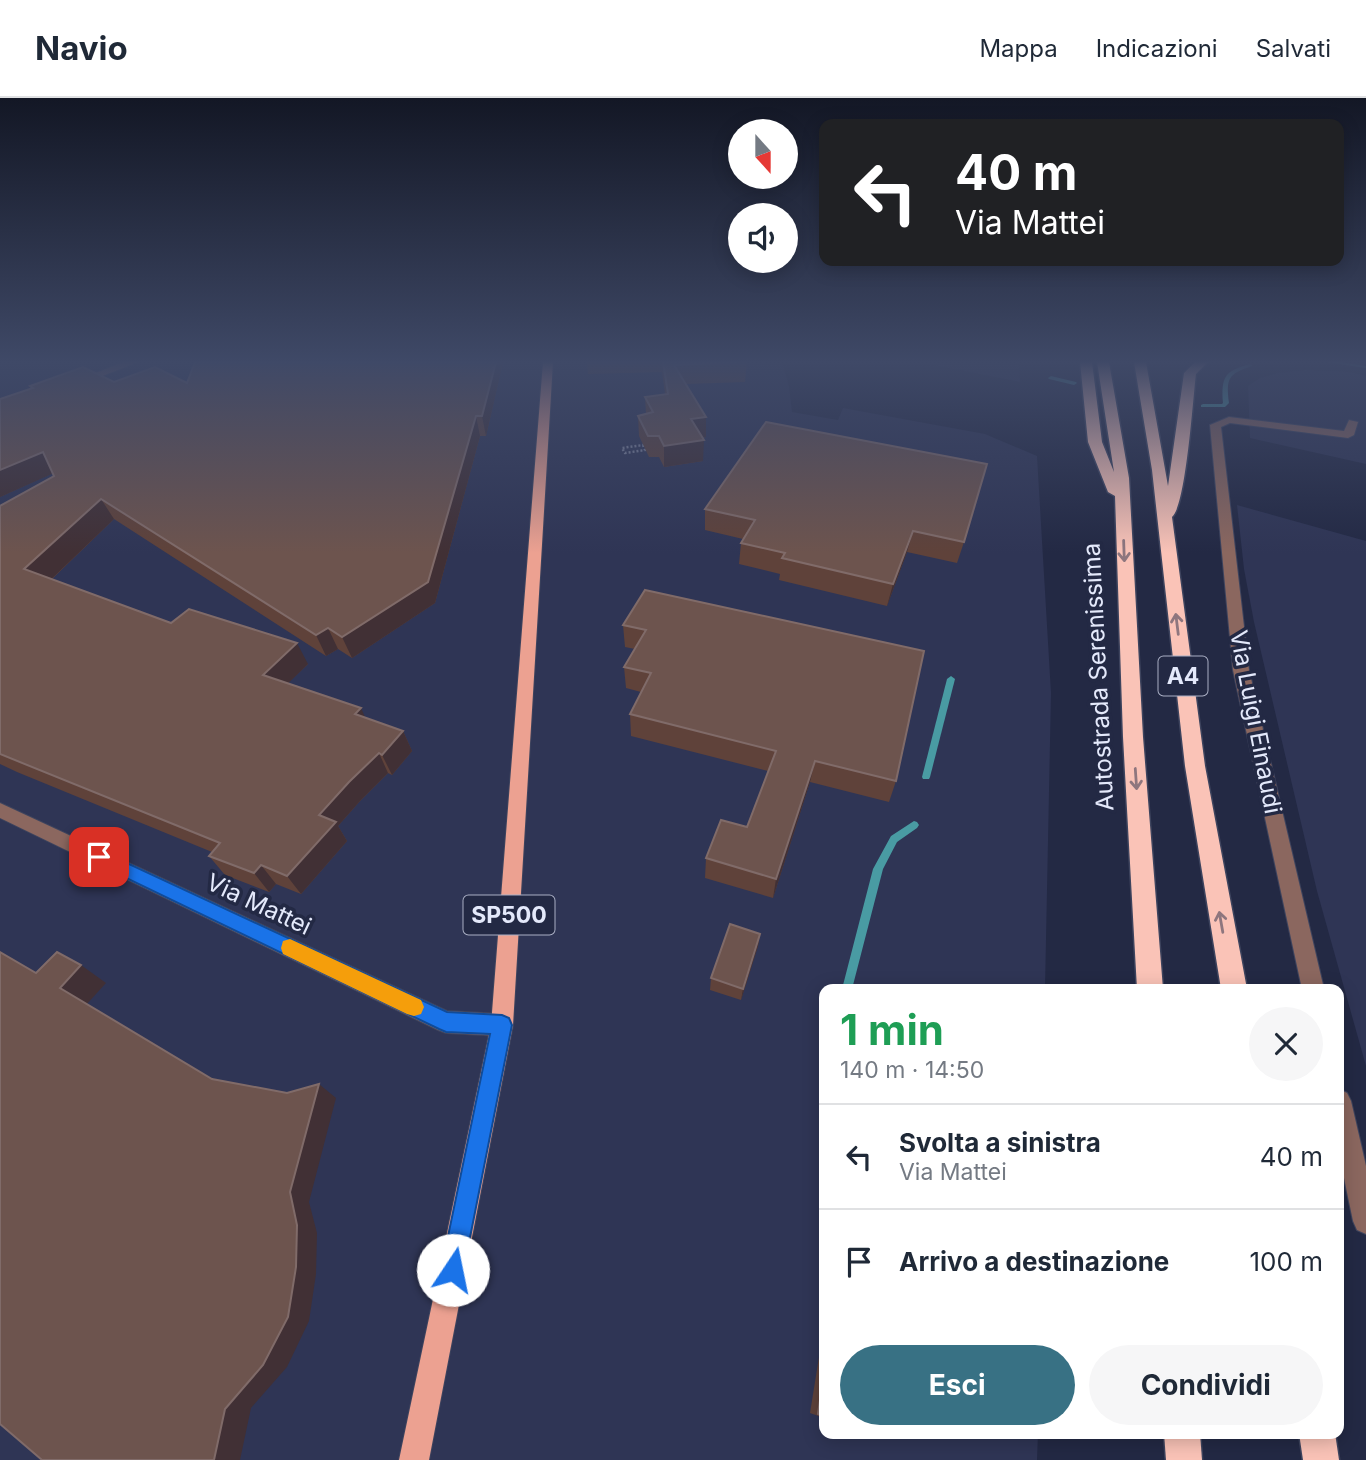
<!DOCTYPE html>
<html lang="it">
<head>
<meta charset="utf-8">
<style>
  :root { --surface:#fff; --page:#f6f6f7; --text:#1f2937; --muted:#747a83; --line:#e0e1e3; --accent:#387184 }
  body { margin:0; font-family:Inter,sans-serif; background:var(--page); color:var(--text); height:100vh; display:flex; flex-direction:column; font-size:26px; white-space:nowrap }
  * { box-sizing:border-box; margin:0 }
  p { font-size:23px; color:var(--muted) }
  .icon { flex:none; width:38px; height:38px; fill:none; stroke:currentColor; stroke-width:2; stroke-linecap:round; stroke-linejoin:round }
  .map { position:relative; flex:1; overflow:hidden }
  .drawer { position:absolute; left:819px; top:886px; width:525px; height:455px; display:flex; flex-direction:column; background:var(--surface); border-radius:14px; box-shadow:0 4px 18px #0003 }
  .drawer>* { flex:none }
  .top-card { position:absolute; left:819px; top:21px; width:525px; height:147px; border-radius:14px; box-shadow:0 4px 18px #0003; background:#202124; color:#fff; overflow:hidden }
  .needle { width:46px; rotate:159deg }
  .controls { position:absolute; left:728px; top:21px; display:grid; gap:14px }
  .controls a { display:grid; place-items:center; width:70px; height:70px; border-radius:50%; background:var(--surface); box-shadow:0 4px 18px #0003; font-size:35px }
  .pin { position:absolute; display:grid; place-items:center; width:60px; height:60px; color:#fff; margin:-30px; border-radius:14px; box-shadow:0 4px 10px #0006 }
  .me { position:absolute; width:77px; margin:-38px; rotate:11deg; stroke-linejoin:round; filter:drop-shadow(0 0 5px #0008) }
  .turn { display:flex; align-items:center; gap:24px; height:147px; padding:0 21px; font-size:32px }
  .turn .icon { width:91px; height:91px; stroke-width:2.5 }
  .turn b { display:block; font-size:49px; line-height:60px }
  .round { display:grid; place-items:center; flex:none; width:74px; height:74px; border-radius:37px; background:var(--page) }
  .summary { display:flex; align-items:center; justify-content:space-between; height:119px; padding:0 21px }
  h1 { font-size:42px; font-weight:700; line-height:52px; color:#1e9e55 }
  .button { display:flex; gap:14px; margin-top:auto; padding:14px 21px }
  .button a { flex:1; height:80px; border-radius:42px; background:var(--accent); color:#fff; font-size:28px; font-weight:700; line-height:80px; text-align:center }
  .button a+a { background:var(--page); color:var(--text) }
  ul { padding:0; list-style:none }
  li { display:flex; align-items:center; gap:21px; height:105px; padding:0 21px; border-top:2px solid var(--line) }
  li div { flex:1 }
  li b { display:block; font-size:26px }
  li em { font-style:normal }
  header { display:flex; align-items:center; gap:42px; box-sizing:border-box; height:98px; padding:0 35px; background:var(--surface); border-bottom:2px solid var(--line) }
  header strong { font-size:33px }
  nav { display:flex; gap:38px; margin-inline-start:auto; font-size:24px }
  .map>svg:first-child { display:block }
</style>
</head>
<body>
<header>
<strong>Navio</strong>
<nav><a>Mappa</a><a>Indicazioni</a><a>Salvati</a></nav>
</header>
<div class="map">
<svg width="1366" height="1362" viewBox="0 0 1366 1362">
  <rect width="100%" height="100%" fill="#232944"/>
  <g fill="#2f3555">
    <path d="M0,264h782l7,24 3,26 46,8 5,-12 142,26 52,22 14,237 -6,296h-221v444h214l-1,27h-1037z"/>
    <path d="M919,264h100l1,20 -35,-7z"/>
    <path d="M1306,272l44,2 16,4v88l-116,-26 -2,-52 12,-8 18,-5z"/>
    <path d="M1237,407l129,36v525l-49,-175 -63,-269 -10,-53z"/>
  </g>
  <g fill="none" stroke-linecap="round" stroke-linejoin="round">
    <g fill="#499ba3" fill-rule="evenodd">
      <path d="M1326,264h15l25,4v2z"/>
      <path d="M1250,266l2,1v1c-24,8 -26,12 -23,37l-4,4h-24v-2l2,-1h19l1,-1c-2,-27 2,-32 27,-39z"/>
      <path d="M1051,278l25,6 1,1 -3,2 -25,-6 -1,-1z"/>
      <path d="M951,578l4,3 -25,98 -1,2h-6l-1,-2 25,-98z"/>
      <path d="M914,723l3,1 2,3 -2,3 -20,14 -14,27 -31,120h-10l31,-120 18,-33z"/>
    </g>
    <g stroke="#3e445e" stroke-width="2">
      <g id="minor">
        <path d="M123,264h15l-58,23 -9,-2z"/>
        <path d="M1229,319l115,14 5,-11 9,2 -4,13 -6,3 -118,-15 -9,4 28,243 75,319h-22l-69,-319 -23,-245z"/>
        <path d="M0,705l447,208 55,3 8,3 3,8 -3,8 -8,3 -56,-3 -8,-3 -438,-212z"/>
        <path d="M1339,991l8,4 4,8 15,65v68l-9,-4 -4,-9 -14,-67z"/>
      </g>
    </g>
    <g stroke="#3e445e" stroke-width="2">
      <path id="major" d="M543,264h10l-40,663 -84,435h-30l92,-435z"/>
    </g>
    <g stroke="#3e445e" stroke-width="3">
      <g id="highway">
        <path d="M1080,264h12l10,80 12,30 -17,-110h12l20,116 14,259 20,252h-26l-14,-252 -8,-241 -7,-4 -20,-50z"/>
        <path d="M1134,264h12l22,124 16,-113 11,-11h13l-12,12c-3,24 -10,132 -24,143l33,249 42,223h-26l-36,-223 -33,-296z"/>
        <path d="M1164,1335h36l2,27h-36z"/>
        <path d="M1299,1335h36l4,27h-36z"/>
      </g>
    </g>
    <path stroke="#8489a0" stroke-width="2.5" stroke-dasharray="2 2" stroke-linecap="butt" d="M643,347l2,5 -20,3 -3,-5z"/>
    <use href="#minor" fill="#8b675f" fill-rule="evenodd"/>
    <use href="#major" fill="#eca191" fill-rule="evenodd"/>
    <use href="#highway" fill="#fac3b7" fill-rule="evenodd"/>
  </g>
  <g fill="#5f423a">
    <path d="M503,264l-17,74h-6l-45,167 -83,55 -14,-9 -12,7 -212,-137 -62,60 119,44 137,41 -20,19 78,35 37,13 9,20 -20,24 -4,-2 -28,28 -22,25 9,15 -46,53 -25,-10 -7,8 -44,-17 -16,-19 3,-4 -195,-80 -17,-8v-258l54,-30 -1,-3 -53,24 32,-108 -2,-3 84,-4 73,1z"/>
    <path d="M587,264h160l-2,20 -59,2 20,53 -4,1 1,23 -39,6 -5,-10h-10l-10,-21 -1,-20 8,-2 -1,-17 20,-3 -3,-22 -74,2z"/>
    <path d="M766,324l198,120 -7,21 -50,-11 -20,54 -108,-26 1,-6 -41,-10 2,-21 2,-4 -38,-9v-21z"/>
    <path d="M645,492l251,191 -7,21 -79,-20 -37,116 -68,-20 1,-20 41,-31 21,-56 -137,-35 -1,-22 11,-22 -15,-4 -2,-21 11,-18 -10,-2 -2,-22z"/>
    <path d="M760,836l-2,12 -17,54 -31,-10 1,-12z"/>
    <path d="M824,1228v92l-14,-5z"/>
  </g>
  <g fill="#413035">
    <path d="M496,264h7l-17,74 -4,-20z"/>
    <path d="M476,318l4,20 -45,167 -83,55 -10,-21z"/>
    <path d="M706,319v20l-15,2v-20z"/>
    <path d="M704,342l-1,21 -39,6v-21z"/>
    <path d="M43,354l13,20 -56,25v-27z"/>
    <path d="M101,401l13,20 -73,70 -17,-20z"/>
    <path d="M913,433l-6,21 -20,54 6,-22z"/>
    <path d="M328,530l10,21 -12,7 -10,-21z"/>
    <path d="M297,545l11,21 -33,32 -12,-21z"/>
    <path d="M361,610l9,20 -15,-14z"/>
    <path d="M403,633l9,20 -20,24 -10,-20z"/>
    <path d="M379,655l9,20 -28,28 -22,25 9,15 -46,53 -14,-18 32,-61 30,-33z"/>
    <path d="M815,663l-5,21 -37,116 3,-19z"/>
    <path d="M261,767l15,19 -7,8 -15,-19z"/>
    <path d="M760,836l-2,12 -17,54 2,-11z"/>
    <path d="M81,867l25,18 -20,22 -26,-17z"/>
    <path d="M319,986l17,14 -27,104 8,31 -1,41 -7,47 -22,46 -36,41 -11,52h-26l11,-51 65,-217z"/>
  </g>
  <g fill="#6d544e" stroke="#806b69" stroke-width="2">
    <path d="M195,264h301l-14,54h-6l-48,166 -86,55 -14,-9 -12,7 -215,-136 -77,70 147,54 18,-14 108,34 -34,32 98,33 -6,6 48,17 -21,24 -3,-2 -30,29 -30,33 17,7 -49,54 -26,-11 -7,8 -45,-17 11,-13 -220,-89v-248l54,-30 -11,-24 -43,18v-71l33,-11 -3,-2 53,-19 31,15 41,-15 32,16z"/>
    <path d="M663,264h76l-65,3 32,52 -15,2 13,21 -40,6 -5,-10h-11l-10,-20 15,-4 -8,-15 23,-3z"/>
    <path d="M766,324l221,42 -23,78 -51,-11 -20,53 -111,-26 3,-5 -44,-10 14,-23 -50,-11z"/>
    <path d="M645,492l279,61 -28,130 -81,-20 -39,118 -70,-21 15,-38 26,7 29,-76 -146,-37 21,-41 -27,-6 22,-37 -23,-5z"/>
    <path d="M730,826l30,10 -17,55 -32,-11z"/>
    <path d="M0,854l36,21 21,-21 24,13 -21,23 152,91 75,14 32,-9 -29,108 7,33 -1,42 -8,50 -25,48 -38,44 -11,51h-172l-42,-36z"/>
    <path d="M824,1275v44l-6,-3z"/>
    <path d="M868,1335h11l-1,4z"/>
  </g>
  <defs><path id="oneway-shaft" d="M-6 0H5M1.5-3L5.5 0L1.5 3" fill="none" stroke-width="1.6" stroke-linecap="round" stroke-linejoin="round" transform="scale(1.75)"/></defs>
  <g stroke="#8e767e">
    <use href="#oneway-shaft" transform="translate(1124 453) rotate(88)"/>
    <use href="#oneway-shaft" transform="translate(1177 526) rotate(-97)"/>
    <use href="#oneway-shaft" transform="translate(1136 681) rotate(86)"/>
    <use href="#oneway-shaft" transform="translate(1221 824) rotate(-100)"/>
  </g>
  <linearGradient id="sky" x2="0" y2="1"><stop stop-color="#131725"/><stop offset="0.58" stop-color="#3f4967"/><stop offset="1" stop-color="#3f4967" stop-opacity="0"/></linearGradient>
  <rect width="1366" height="455" fill="url(#sky)"/>
  <path fill="#1a73e8" stroke="#114b97" stroke-width="2" d="M99,752l348,162 55,3 7,3 3,7 -50,253 -9,4 -8,-4 -4,-8 49,-236 -44,-2 -7,-3 -346,-167 -2,-5 2,-5z"/>
  <path fill="#f59e0b" d="M290,841l131,61 3,7 -3,7 -7,2 -7,-2 -124,-60 -2,-6 2,-7z"/>
  <g text-anchor="middle" dominant-baseline="central" stroke-width="7" stroke-linejoin="round" paint-order="stroke">
    <g fill="#232944" stroke="#aaafc4" stroke-width="2">
      <rect x="1158.5" y="558.5" width="49" height="39" rx="5"/>
      <rect x="463.5" y="797.5" width="91" height="39" rx="5"/>
    </g>
    <g font-size="23" font-weight="bold" fill="#e4e9fb">
      <text x="1183" y="578">A4</text>
      <text x="509" y="817">SP500</text>
    </g>
    <g font-size="24" fill="#e4e9fb" stroke="#232944">
      <text transform="translate(1098 579) rotate(-93)">Autostrada Serenissima</text>
      <text transform="translate(1256 624) rotate(79)">Via Luigi Einaudi</text>
      <text transform="translate(259 806) rotate(25)">Via Mattei</text>
    </g>
  </g>
</svg>
<div class="controls">
<a><svg class="needle" viewBox="-14 -14 28 28"><path d="M0-13l5 13h-10z" fill="#e53935"/><path d="M0 13l5-13h-10z" fill="#747a83"/></svg></a>
<a><svg class="icon" aria-label="sound" viewBox="0 0 24 24"><path d="M4 9h4l5-4v14l-5-4H4zM17 9q2 3 0 6"/></svg></a>
</div>
<div class="pin" style="left:99px;top:759px;background:#d93025"><svg class="icon" aria-label="arrive" viewBox="0 0 24 24"><path d="M6 21V4h12l-3 4 3 4H6"/></svg></div>
<svg class="me" style="left:453px;top:1172px" viewBox="-20 -20 40 40"><circle r="19" fill="#fff"/><path d="M0-13L10 11 0 6-10 11z" fill="#1a73e8"/></svg>
<div class="top-card">
<div class="turn"><svg class="icon" aria-label="left" viewBox="0 0 24 24"><path d="M17 20v-9H6M10 6l-5 5 5 5"/></svg><div><b>40 m</b>Via Mattei</div></div>
</div>
<section class="drawer">
<div class="summary"><div><h1>1 min</h1><p>140 m · 14:50</p></div><a class="round"><svg class="icon" aria-label="close" viewBox="0 0 24 24"><path d="M6 6l12 12M18 6L6 18"/></svg></a></div>
<ul>
<li><svg class="icon" aria-label="left" viewBox="0 0 24 24"><path d="M17 20v-9H6M10 6l-5 5 5 5"/></svg><div><b>Svolta a sinistra</b><p>Via Mattei</p></div><em>40 m</em></li>
<li><svg class="icon" aria-label="arrive" viewBox="0 0 24 24"><path d="M6 21V4h12l-3 4 3 4H6"/></svg><div><b>Arrivo a destinazione</b></div><em>100 m</em></li>
</ul>
<div class="button"><a>Esci</a><a>Condividi</a></div>
</section>
</div>
</body>
</html>
